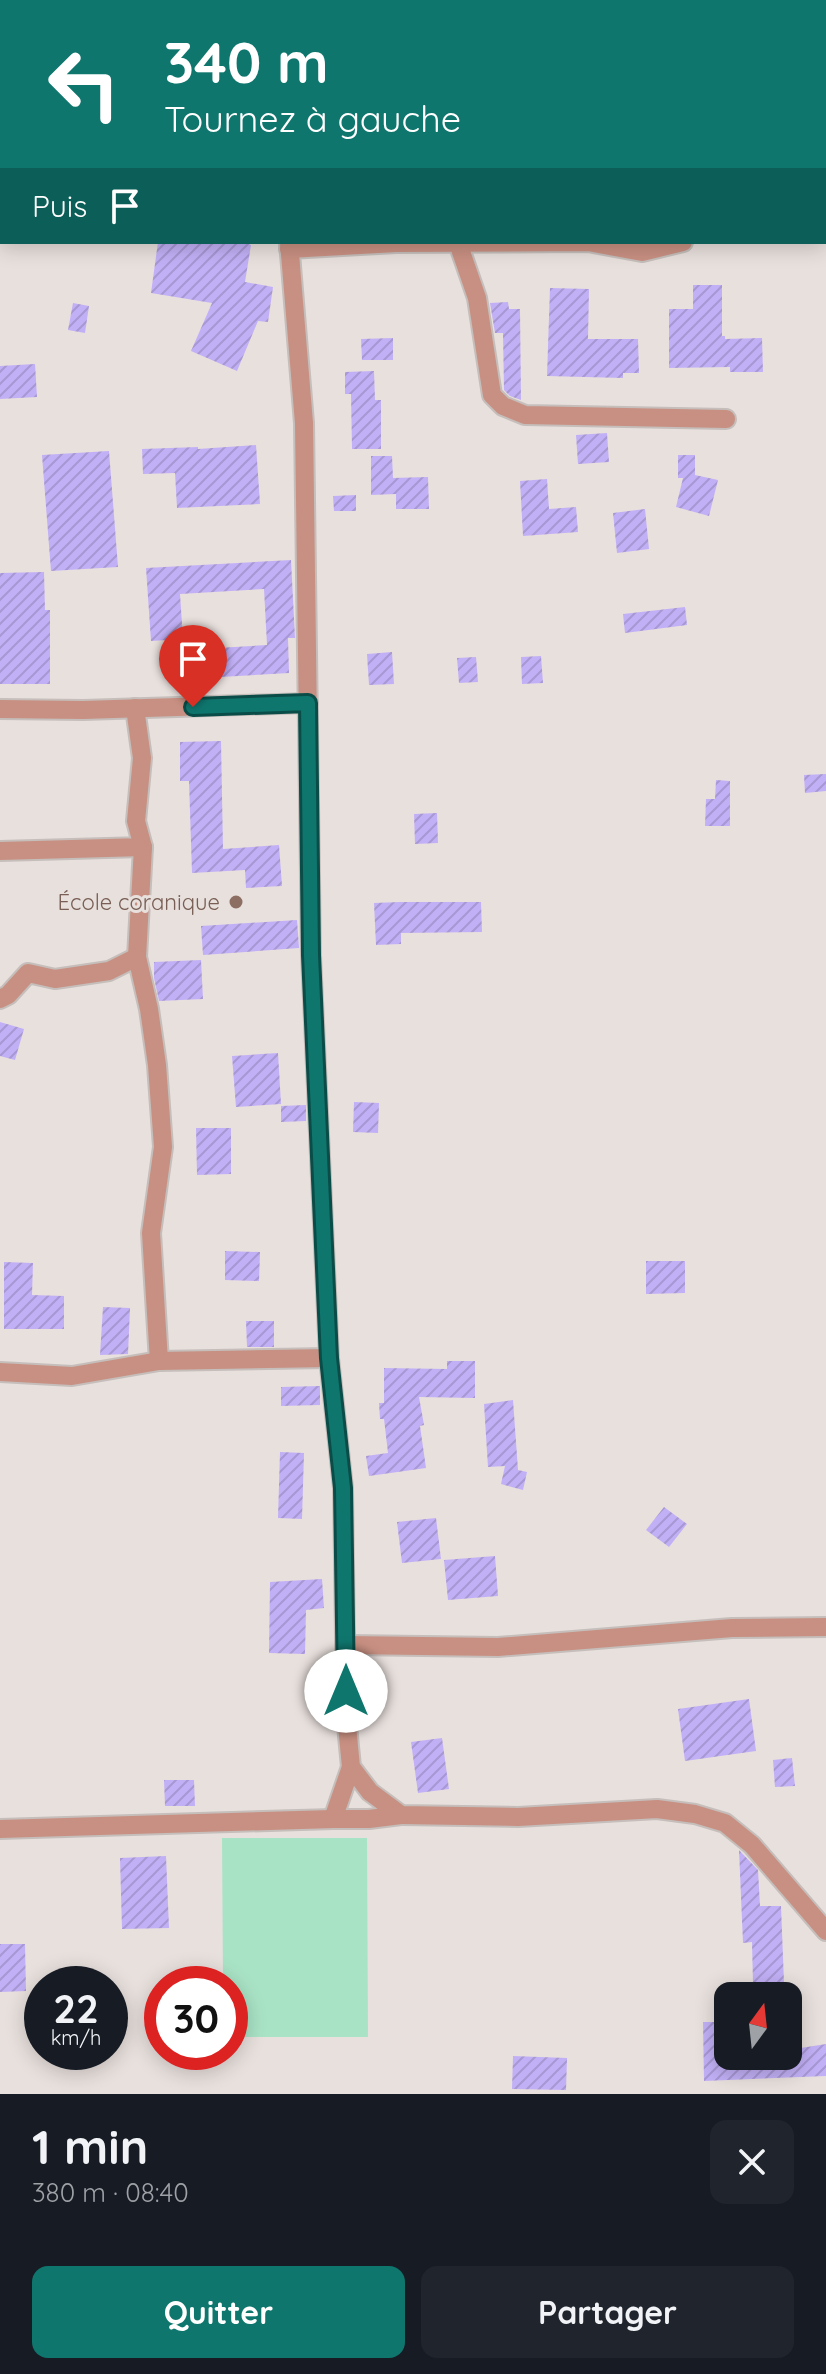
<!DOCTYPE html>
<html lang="fr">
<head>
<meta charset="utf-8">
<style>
  :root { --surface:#171b24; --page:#20242c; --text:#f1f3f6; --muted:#9ea1a6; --accent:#0f766e }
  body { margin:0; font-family:Quicksand,sans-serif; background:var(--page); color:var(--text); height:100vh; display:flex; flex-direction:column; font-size:30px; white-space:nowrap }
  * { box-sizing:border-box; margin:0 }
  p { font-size:26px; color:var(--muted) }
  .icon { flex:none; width:44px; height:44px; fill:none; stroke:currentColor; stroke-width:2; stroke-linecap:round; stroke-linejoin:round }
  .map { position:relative; height:2094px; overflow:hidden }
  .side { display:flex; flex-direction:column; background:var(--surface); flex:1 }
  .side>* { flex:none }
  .banner { position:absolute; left:0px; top:0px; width:826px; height:244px; box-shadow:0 4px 20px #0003; background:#0f766e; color:#fff; overflow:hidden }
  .needle { width:52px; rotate:15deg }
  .controls { position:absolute; left:714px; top:1982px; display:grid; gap:16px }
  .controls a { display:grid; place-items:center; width:88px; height:88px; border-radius:16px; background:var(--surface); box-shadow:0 4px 20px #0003; font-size:40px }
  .speed { position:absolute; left:24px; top:1966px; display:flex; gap:16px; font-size:40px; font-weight:700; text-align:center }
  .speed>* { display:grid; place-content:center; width:104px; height:104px; border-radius:50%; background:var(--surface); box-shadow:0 4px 20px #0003; line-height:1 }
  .speed small { font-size:20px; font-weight:400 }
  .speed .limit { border:12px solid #d22; background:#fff; color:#111 }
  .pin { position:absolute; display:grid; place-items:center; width:68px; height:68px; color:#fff; margin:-82px -34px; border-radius:50% 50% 50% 0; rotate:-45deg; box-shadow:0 0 8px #0007 }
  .pin .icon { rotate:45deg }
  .me { position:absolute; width:88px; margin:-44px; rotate:0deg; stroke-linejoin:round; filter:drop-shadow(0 0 6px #0008) }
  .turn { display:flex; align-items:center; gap:28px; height:168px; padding:0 32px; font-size:36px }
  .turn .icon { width:104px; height:104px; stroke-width:2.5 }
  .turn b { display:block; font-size:56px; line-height:68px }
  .then { display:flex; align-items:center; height:76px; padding:0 32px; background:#0003; gap:16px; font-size:30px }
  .round { display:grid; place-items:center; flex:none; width:84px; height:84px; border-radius:16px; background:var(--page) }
  .head { display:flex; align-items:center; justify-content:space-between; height:136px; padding:0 32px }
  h1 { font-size:48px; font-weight:700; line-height:60px }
  .cta { display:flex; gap:16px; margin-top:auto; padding:16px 32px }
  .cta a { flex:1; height:92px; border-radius:16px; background:var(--accent); color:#fff; font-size:32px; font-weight:700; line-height:92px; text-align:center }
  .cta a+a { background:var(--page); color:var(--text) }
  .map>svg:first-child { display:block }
</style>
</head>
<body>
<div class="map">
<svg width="826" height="2094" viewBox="0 0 826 2094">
  <defs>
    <pattern id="building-hatch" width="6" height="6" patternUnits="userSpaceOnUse" patternTransform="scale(2)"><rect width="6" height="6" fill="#c2b0f6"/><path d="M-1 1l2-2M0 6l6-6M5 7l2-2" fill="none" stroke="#a797d3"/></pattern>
  </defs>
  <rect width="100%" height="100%" fill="#e8e0dd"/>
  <path fill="#a9e3c6" d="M367,1838l1,199h-138v-53h-7l-1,-146z"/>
  <g fill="url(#building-hatch)">
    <path d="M158,242h86l7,3 -6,37 28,5 -5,35 -10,-1 -21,50 -46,-20 21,-48 -61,-10z"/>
    <path d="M693,285h29v51h3v3l37,-1 1,34h-33v-5l-61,1v-59h24z"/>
    <path d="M550,288l39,1 -1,50h50l1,34h-16v5l-76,-2z"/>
    <path d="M508,302l1,7h11l1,91 -11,-4 -6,-6 -1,-57h-8l-5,-30z"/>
    <path d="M73,303l16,3 -4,27 -17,-3z"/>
    <path d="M393,338v22h-31l-1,-21z"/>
    <path d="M35,364l2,33 -37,2v-33z"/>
    <path d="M374,371l1,29h6v49h-29l-1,-55h-6v-22z"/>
    <path d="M607,433l2,29 -31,2 -2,-29z"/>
    <path d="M256,445l4,59 -83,4 -2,-35 -32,1 -1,-25 56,-2v2z"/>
    <path d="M109,451l9,116 -67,4 -9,-116z"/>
    <path d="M678,455h17v20l23,5 -9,36 -33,-9 7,-29h-5z"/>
    <path d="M371,456h21l1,22 35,-1 1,32h-33v-15l-25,1z"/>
    <path d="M547,479l2,30 27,-2 2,25 -55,4 -3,-55z"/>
    <path d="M356,495v16h-22l-1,-15z"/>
    <path d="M645,509l4,40 -32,4 -4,-40z"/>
    <path d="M291,560l4,78h-7l1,35 -104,6 -2,-29 84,-5 -3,-56 -84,5 3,45 -32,2 -5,-73z"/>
    <path d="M44,572l1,38h5v74h-50v-111z"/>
    <path d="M685,607l2,18 -62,8 -2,-19z"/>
    <path d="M392,652l2,32 -25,1 -2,-31z"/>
    <path d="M541,656l2,27 -21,1 -1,-27z"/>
    <path d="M476,657l2,25 -19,1 -2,-25z"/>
    <path d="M221,741l2,108 56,-4 3,41 -36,2 -1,-18 -53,3 -3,-92h-9v-39z"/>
    <path d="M826,774v17l-21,2 -1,-18z"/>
    <path d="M716,780l14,1v45h-25l1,-27h9z"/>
    <path d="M437,813l1,30 -23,1 -1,-30z"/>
    <path d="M400,902h81l1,30 -81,1v11l-25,1 -2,-42z"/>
    <path d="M297,920l2,28 -96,7 -2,-29z"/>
    <path d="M201,960l2,39 -44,2 -5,-23v-16z"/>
    <path d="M0,1022l24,7 -9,31 -15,-4z"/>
    <path d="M278,1053l3,51 -45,3 -4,-51z"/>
    <path d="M354,1102l25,1 -1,30 -25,-1z"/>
    <path d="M306,1105v16l-25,1v-16z"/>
    <path d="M196,1128h35v46l-34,1z"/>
    <path d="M225,1251l35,1 -1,29 -34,-1z"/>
    <path d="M646,1261h39v32l-39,1z"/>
    <path d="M4,1262l29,1 -1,32 32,1v33h-60z"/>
    <path d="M103,1307l27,1 -2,46 -28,1z"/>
    <path d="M246,1321h28v26h-27z"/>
    <path d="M447,1361h28v37l-56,-1 5,28 -4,1 6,42 -57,8 -3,-20 22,-3 -4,-34h-4l-1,-16h5v-35l63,1z"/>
    <path d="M320,1386v19l-39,1v-19z"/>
    <path d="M513,1400l5,70 9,2 -4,18 -22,-6 4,-18 -17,1 -4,-63z"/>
    <path d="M280,1452l24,1 -2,66 -24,-1z"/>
    <path d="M664,1507l23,17 -18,23 -23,-17z"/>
    <path d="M436,1518l5,41 -39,4 -5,-41z"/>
    <path d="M495,1556l3,40 -50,4 -4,-40z"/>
    <path d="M322,1579l2,29 -18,2 -1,44 -36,-1 1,-71z"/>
    <path d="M749,1699l7,52 -71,10 -7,-52z"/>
    <path d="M442,1738l7,51 -31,4 -7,-51z"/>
    <path d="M792,1758l3,28 -20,1 -2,-27z"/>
    <path d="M164,1780h30l1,26h-30z"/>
    <path d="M739,1850l19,20 2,36h21l3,77 -31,1 -1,-42 -9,1z"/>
    <path d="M166,1856l3,72 -47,1 -2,-71z"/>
    <path d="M0,1944h25l1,47 -26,1z"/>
    <path d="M703,2022h25v34h60v-6l38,-6v32l-122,5z"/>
    <path d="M513,2056l54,2 -1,32 -54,-1z"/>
  </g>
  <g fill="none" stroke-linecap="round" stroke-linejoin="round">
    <g stroke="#c5bebb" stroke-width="22">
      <g id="minor">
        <path d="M279,0v2"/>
        <path d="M824,66h2"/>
        <path d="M289,242l15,181 7,532 18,403 14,130 3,227 5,52 19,25 31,23 117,2 139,-8 38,5 30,9 27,22 74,86"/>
        <path d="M458,243l19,55 15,97 11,11 22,9 201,4"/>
        <path d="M289,249l107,-6 192,-1 54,10 41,-10"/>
        <path d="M0,709l83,1 225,-7"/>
        <path d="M143,847l-6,110 12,52 8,56 6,82 -12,86 8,128 170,-3"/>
        <path d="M0,851l143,-4 -7,-26 6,-63 -7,-50"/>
        <path d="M0,999l8,-4 20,-22 27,6 54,-8 28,-14"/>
        <path d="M0,1372l72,4 87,-15"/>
        <path d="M347,1645l151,2 234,-19 94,-1"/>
        <path d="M333,1819l18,-52"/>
        <path d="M0,1829l333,-10h36l32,-4"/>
      </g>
    </g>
    <use href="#minor" stroke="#c89082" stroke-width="18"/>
  </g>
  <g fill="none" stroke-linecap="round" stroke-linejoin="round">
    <g stroke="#0a4d48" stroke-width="20">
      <path id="route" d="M193,707l115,-4 3,252 18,403 14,130 3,203"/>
    </g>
    <use href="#route" stroke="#0f766e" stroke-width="14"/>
  </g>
  <circle fill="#8d6e63" stroke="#e8e0dd" stroke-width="3" cx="236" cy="902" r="8"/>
  <g text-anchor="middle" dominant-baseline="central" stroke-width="6" stroke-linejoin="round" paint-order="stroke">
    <g font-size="22" fill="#785e54" stroke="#e8e0dd" text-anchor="end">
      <text x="220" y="902">École coranique</text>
    </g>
  </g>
</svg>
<div class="controls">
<a><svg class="needle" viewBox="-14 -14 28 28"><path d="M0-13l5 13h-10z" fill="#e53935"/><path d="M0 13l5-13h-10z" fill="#9ea1a6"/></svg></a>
</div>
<div class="speed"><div>22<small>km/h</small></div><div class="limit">30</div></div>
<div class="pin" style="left:193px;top:707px;background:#d93025"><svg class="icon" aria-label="arrive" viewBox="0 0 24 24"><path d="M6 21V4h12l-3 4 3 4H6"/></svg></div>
<svg class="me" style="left:346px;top:1691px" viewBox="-20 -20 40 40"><circle r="19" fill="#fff"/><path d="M0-13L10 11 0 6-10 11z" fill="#0f766e"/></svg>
<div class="banner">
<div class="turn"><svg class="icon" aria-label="left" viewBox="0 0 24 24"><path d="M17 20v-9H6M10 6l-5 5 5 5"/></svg><div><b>340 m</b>Tournez à gauche</div></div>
<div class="then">Puis<svg class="icon" aria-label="arrive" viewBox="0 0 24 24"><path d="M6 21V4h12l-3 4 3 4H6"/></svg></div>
</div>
</div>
<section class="side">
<div class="head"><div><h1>1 min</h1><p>380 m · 08:40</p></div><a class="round"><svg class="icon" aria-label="close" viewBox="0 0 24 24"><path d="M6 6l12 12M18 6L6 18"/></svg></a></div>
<div class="cta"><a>Quitter</a><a>Partager</a></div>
</section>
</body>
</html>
